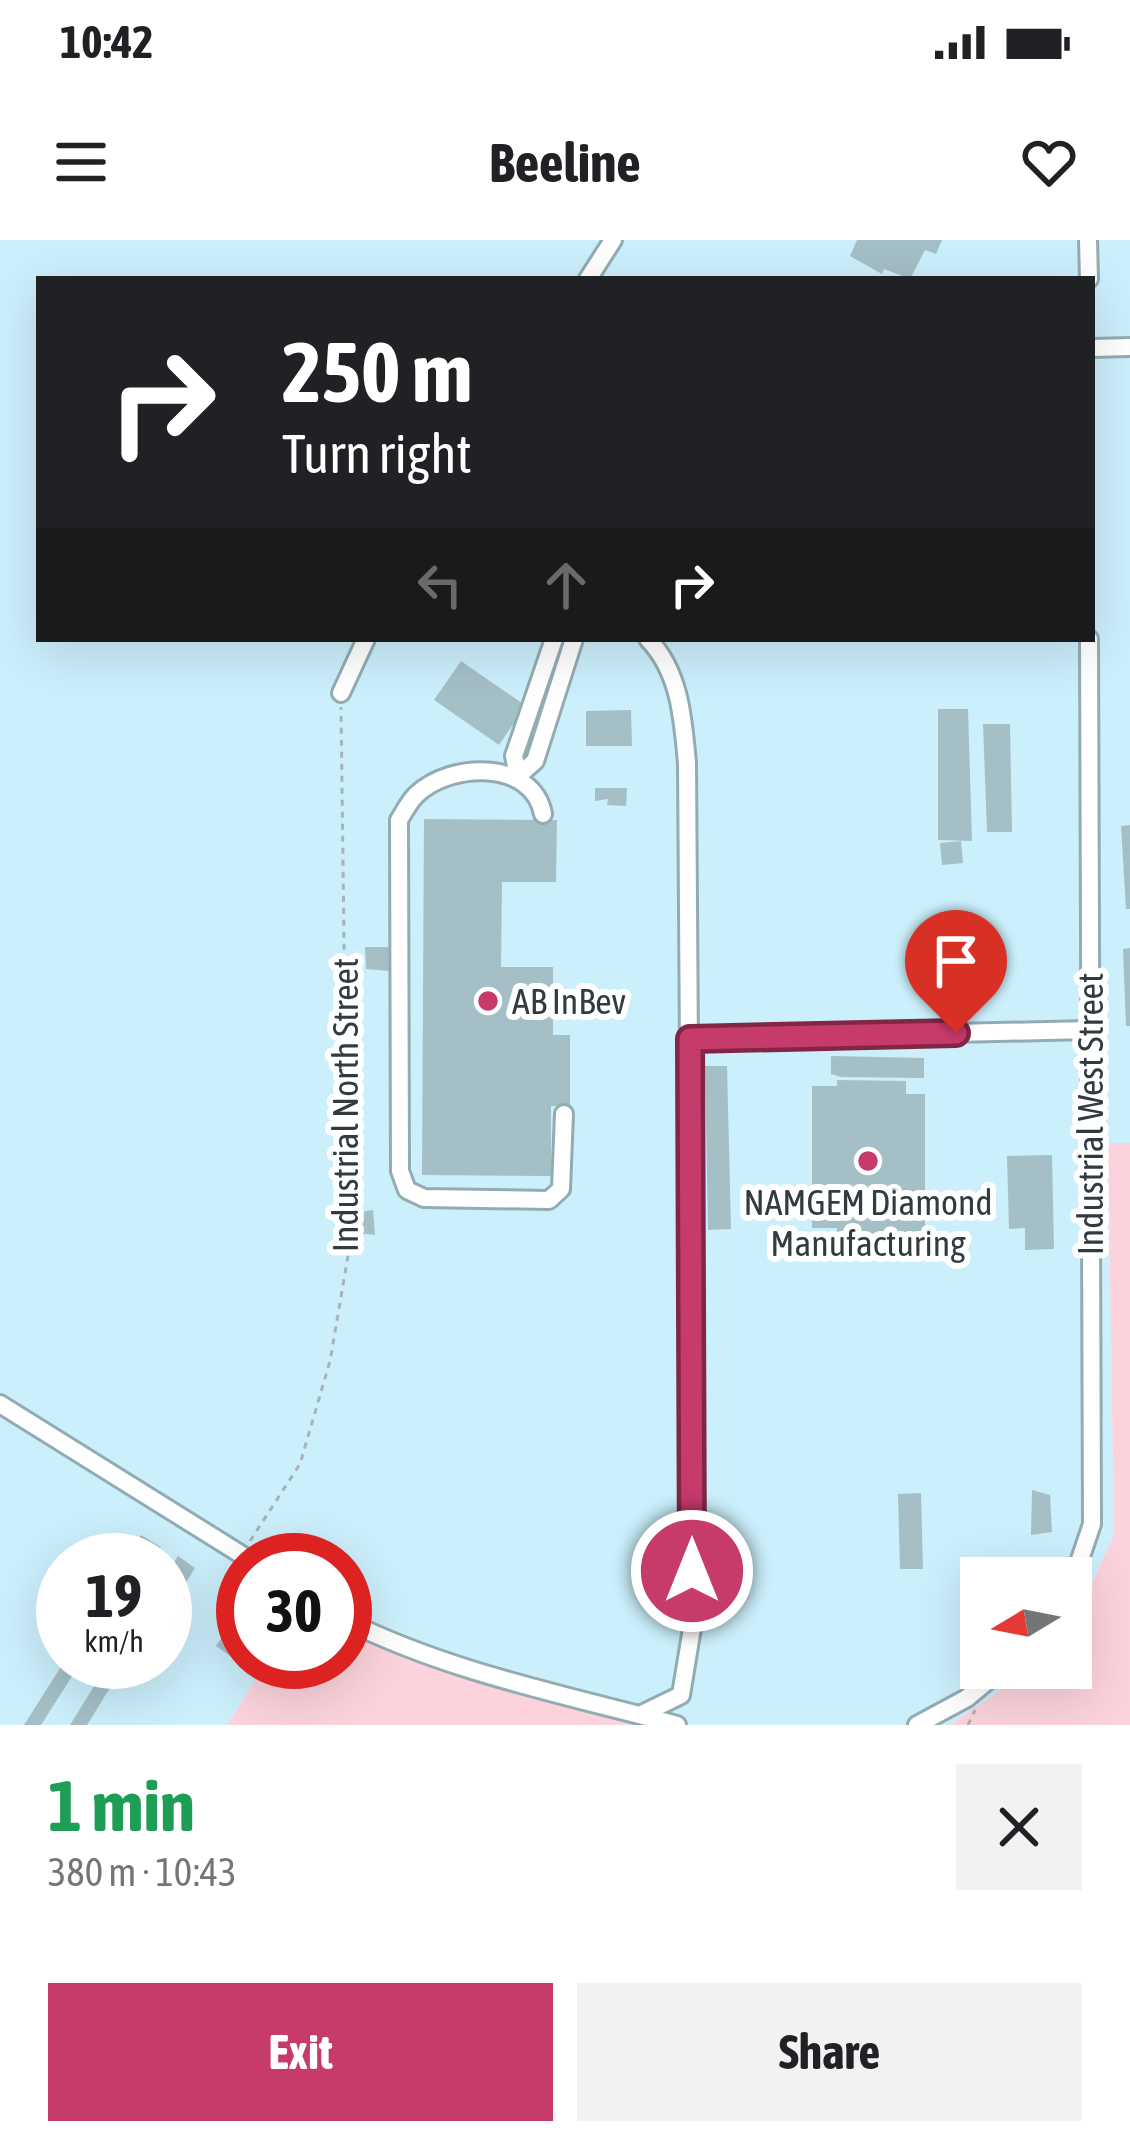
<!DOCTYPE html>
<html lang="en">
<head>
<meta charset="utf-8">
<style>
  :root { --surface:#fff; --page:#f2f2f2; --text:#202124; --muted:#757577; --accent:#c63a6c }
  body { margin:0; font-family:"Asap Condensed",sans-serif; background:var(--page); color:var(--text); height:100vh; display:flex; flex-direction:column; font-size:45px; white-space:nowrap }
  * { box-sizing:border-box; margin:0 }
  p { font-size:39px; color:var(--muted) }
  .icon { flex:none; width:66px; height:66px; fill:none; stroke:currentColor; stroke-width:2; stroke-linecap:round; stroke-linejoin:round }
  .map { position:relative; height:1485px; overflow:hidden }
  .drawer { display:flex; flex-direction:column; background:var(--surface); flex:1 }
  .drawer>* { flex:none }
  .top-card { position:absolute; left:36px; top:36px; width:1059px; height:366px; border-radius:0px; box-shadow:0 12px 48px #0002; background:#202124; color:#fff; overflow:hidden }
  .needle { width:78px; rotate:260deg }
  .tools { position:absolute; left:960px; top:1317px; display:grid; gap:24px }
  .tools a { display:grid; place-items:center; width:132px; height:132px; border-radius:0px; background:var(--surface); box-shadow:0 12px 48px #0002; font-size:60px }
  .speed { position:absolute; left:36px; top:1293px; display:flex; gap:24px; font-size:60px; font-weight:700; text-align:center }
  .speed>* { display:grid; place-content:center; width:156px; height:156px; border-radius:50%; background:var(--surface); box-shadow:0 12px 48px #0002; line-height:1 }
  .speed small { font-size:30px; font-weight:400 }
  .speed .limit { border:18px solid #d22; background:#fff; color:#111 }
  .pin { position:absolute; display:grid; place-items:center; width:102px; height:102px; color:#fff; margin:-123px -51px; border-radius:50% 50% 50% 0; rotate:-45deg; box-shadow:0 0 12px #0007 }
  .pin .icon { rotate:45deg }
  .me { position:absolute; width:132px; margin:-66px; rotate:0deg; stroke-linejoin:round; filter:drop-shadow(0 0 9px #0008) }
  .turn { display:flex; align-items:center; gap:42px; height:252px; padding:0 48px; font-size:54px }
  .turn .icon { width:156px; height:156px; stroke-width:2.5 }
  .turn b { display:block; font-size:84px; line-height:102px }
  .lanes { display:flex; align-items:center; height:114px; padding:0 48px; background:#0003; justify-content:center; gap:60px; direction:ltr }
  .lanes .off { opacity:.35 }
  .round { display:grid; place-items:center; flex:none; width:126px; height:126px; border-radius:0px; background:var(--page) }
  .head { display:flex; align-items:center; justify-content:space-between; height:204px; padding:0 48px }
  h1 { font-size:72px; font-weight:700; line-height:90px; color:#1e9e55 }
  .cta { display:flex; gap:24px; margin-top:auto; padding:24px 48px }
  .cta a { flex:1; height:138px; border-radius:0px; background:var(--accent); color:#fff; font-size:48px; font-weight:700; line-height:138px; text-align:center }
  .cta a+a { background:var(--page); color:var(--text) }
  .status { display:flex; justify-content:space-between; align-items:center; height:84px; padding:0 60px; background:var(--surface); direction:ltr }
  .status svg { height:33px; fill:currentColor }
  header { display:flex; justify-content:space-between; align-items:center; height:156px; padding:0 48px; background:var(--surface); font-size:54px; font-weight:700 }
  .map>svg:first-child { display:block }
</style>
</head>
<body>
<div class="status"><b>10:42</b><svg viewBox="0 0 49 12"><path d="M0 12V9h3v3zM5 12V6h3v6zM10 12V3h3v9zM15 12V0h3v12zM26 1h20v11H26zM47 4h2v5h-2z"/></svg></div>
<header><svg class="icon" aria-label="menu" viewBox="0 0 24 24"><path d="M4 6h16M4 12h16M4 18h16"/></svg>Beeline<svg class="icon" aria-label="heart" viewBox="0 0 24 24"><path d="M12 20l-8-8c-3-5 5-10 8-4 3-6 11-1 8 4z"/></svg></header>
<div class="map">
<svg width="1130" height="1485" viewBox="0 0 1130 1485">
  <rect width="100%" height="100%" fill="#e8f8fd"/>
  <path fill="#cbeffb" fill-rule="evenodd" d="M0,0h1130v903l-22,1 6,390 -43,96v-52h-90v90h51l-82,57h-320l-285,-93v-72h-102v102h23l-39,63h-227zM39,39h1053v360h-1053zM63,1320h102v102h-102z"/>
  <g fill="#fcd3dc">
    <path d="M1108,903h22v582h-180l82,-57h39v-38l43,-96z"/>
    <path d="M345,1392l285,93h-403l39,-63h79z"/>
  </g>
  <g fill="#a5bfc7">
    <path d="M857,0h85l-6,14 -11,-4 -15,29 -26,-10 -2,5 -32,-18z"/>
    <path d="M461,421l65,45 -27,39 -65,-45z"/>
    <path d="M938,469h30l4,132 -34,-1z"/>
    <path d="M631,470l1,36h-46v-35z"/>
    <path d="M983,484h27l2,108h-25z"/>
    <path d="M595,548h32l-1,18 -19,-1 1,-6 -13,2z"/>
    <path d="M424,579l133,1 -1,62h-54l-1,85h52v68h17v71h-19v70l-129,-1z"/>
    <path d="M1130,585v84h-4l-5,-83z"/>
    <path d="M961,601l2,22 -21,2 -2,-22z"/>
    <path d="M365,707h24v24l-23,-2z"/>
    <path d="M1130,708v78h-4l-3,-77z"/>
    <path d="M831,816l93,2v20l-83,-1 -10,-3z"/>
    <path d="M705,826h22l4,163 -23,1z"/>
    <path d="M837,840l69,1v13h19v147h-88v-13h-25v-142h25z"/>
    <path d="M1052,915l2,94 -29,1v-22l-16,1 -2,-73z"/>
    <path d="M373,970l2,25 -16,-2v-21z"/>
    <path d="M1032,1250l18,5 2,37 -21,3z"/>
    <path d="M921,1253l2,76h-23l-2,-75z"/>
    <path d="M141,1295l20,12 -9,13 -12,-5 -13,5z"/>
    <path d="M178,1316l17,12 -13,21 -17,-11z"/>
    <path d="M243,1367v44l-7,9 -20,-14z"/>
    <path d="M64,1422h17l-40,63h-17z"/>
    <path d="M109,1422h17l-39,63h-17z"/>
  </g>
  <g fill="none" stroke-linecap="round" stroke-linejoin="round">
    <g stroke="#93acb4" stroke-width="22">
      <g id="minor">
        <path d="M1088,0l1,39"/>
        <path d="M588,39l25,-39"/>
        <path d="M1092,108l38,-1"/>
        <path d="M554,399l-40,117 4,20 17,-15 39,-122"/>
        <path d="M341,453l25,-54"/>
        <path d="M543,574c-10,-54 -92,-53 -127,-19 -7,7 -12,17 -17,25l1,351 7,19 17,8 125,2 12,-11 3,-75"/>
        <path d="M690,799l399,-9"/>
        <path d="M0,1164l250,156"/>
        <path d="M1071,1346l21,-62 -3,-885"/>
        <path d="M345,1380c103,52 221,75 332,105"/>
        <path d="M640,1475l41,-20 12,-73 -6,-859c-4,-44 -7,-91 -39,-124"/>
        <path d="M917,1485l50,-27 36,-30"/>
      </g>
    </g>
    <g stroke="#a6b4b9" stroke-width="3" stroke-dasharray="6 6" stroke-linecap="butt">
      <path d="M250,1301l50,-77 30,-103 18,-105 -7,-549"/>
      <path d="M968,1485l7,-15"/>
    </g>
    <use href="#minor" stroke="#fff" stroke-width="16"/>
  </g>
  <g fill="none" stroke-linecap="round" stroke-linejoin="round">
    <g stroke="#812646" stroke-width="30">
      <path id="route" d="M692,1331l-2,-532 266,-6"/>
    </g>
    <use href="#route" stroke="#c63a6c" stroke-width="21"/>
  </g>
  <g fill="#c63a6c" stroke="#fff" stroke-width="4.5">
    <circle cx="488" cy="761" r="12"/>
    <circle cx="868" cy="921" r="12"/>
  </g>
  <g text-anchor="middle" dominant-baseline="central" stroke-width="12" stroke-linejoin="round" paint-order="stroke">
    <g font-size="36" fill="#323c40" stroke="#fff" text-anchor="start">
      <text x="512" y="761">AB InBev</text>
      <text x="868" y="962" text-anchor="middle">NAMGEM Diamond<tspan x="868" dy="41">Manufacturing</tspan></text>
    </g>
    <g font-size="36" fill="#323c40" stroke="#fff">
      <text transform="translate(345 865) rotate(-90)">Industrial North Street</text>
      <text transform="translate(1090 874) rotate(-90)">Industrial West Street</text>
    </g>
  </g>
</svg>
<div class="tools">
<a><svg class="needle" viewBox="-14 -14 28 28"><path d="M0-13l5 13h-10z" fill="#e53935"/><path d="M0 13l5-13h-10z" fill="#757577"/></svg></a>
</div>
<div class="speed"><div>19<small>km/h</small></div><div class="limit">30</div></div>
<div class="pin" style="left:956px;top:793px;background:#d93025"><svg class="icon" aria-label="arrive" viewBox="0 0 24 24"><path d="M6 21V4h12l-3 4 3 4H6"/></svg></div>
<svg class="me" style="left:692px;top:1331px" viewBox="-20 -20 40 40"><circle r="17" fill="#c63a6c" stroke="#fff" stroke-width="3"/><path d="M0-11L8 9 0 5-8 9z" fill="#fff"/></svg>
<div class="top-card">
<div class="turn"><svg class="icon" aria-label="right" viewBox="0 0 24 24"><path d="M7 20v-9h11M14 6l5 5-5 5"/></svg><div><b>250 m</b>Turn right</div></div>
<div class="lanes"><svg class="icon off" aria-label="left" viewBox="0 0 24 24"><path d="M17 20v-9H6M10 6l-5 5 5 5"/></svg><svg class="icon off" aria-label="ahead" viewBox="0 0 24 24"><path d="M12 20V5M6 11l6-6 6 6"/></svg><svg class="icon" aria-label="right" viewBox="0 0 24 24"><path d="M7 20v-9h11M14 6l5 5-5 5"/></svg></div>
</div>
</div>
<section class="drawer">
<div class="head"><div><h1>1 min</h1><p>380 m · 10:43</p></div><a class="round"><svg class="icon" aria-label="close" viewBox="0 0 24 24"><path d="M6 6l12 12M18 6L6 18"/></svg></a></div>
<div class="cta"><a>Exit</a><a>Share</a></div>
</section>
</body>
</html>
